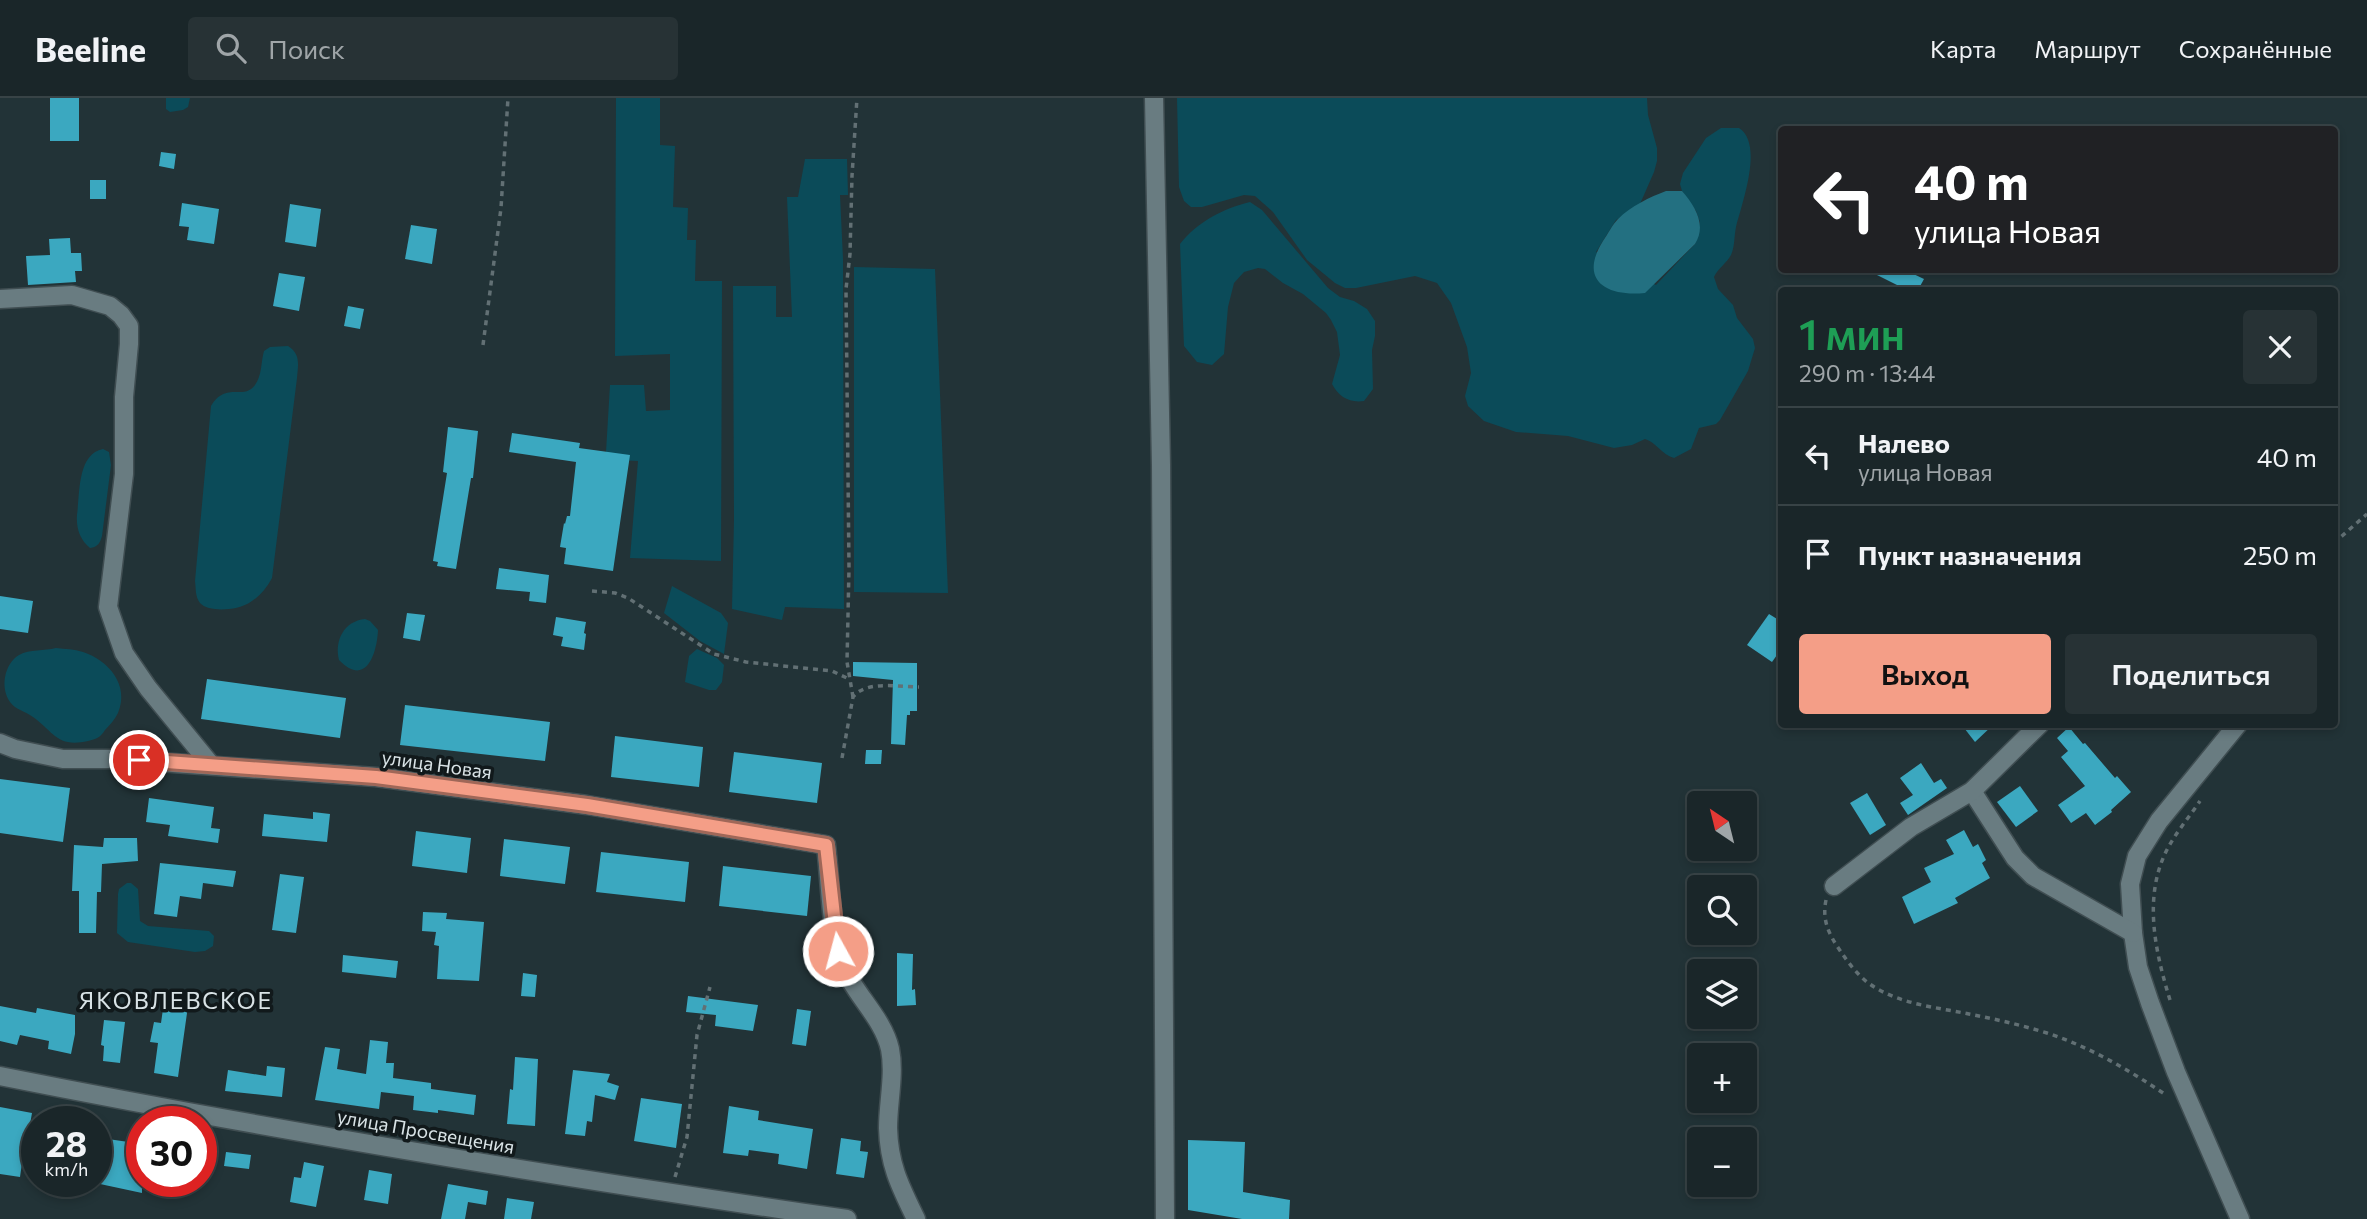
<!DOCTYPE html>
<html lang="ru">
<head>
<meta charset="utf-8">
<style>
  :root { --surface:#1a2629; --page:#273235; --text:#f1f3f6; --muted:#9fa5a8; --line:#384346; --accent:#f49e87 }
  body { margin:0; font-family:Commissioner,sans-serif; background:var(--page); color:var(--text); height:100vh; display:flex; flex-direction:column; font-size:26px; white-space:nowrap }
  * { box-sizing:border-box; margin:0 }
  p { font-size:23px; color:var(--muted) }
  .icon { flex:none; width:38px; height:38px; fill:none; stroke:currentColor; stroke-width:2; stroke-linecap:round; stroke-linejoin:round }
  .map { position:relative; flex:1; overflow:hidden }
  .sheet { position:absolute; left:1778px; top:189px; width:560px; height:441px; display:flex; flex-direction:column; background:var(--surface); border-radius:7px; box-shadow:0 4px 10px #0003,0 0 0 2px var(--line) }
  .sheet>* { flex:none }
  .banner { position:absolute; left:1778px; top:28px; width:560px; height:147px; border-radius:7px; box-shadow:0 4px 10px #0003,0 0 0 2px var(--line); background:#202124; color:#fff; overflow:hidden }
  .needle { width:46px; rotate:325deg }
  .controls { position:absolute; left:1687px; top:693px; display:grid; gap:14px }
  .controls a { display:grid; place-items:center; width:70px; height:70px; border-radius:7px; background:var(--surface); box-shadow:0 4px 10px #0003,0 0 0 2px var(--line); font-size:35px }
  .speed { position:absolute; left:21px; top:1008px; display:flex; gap:14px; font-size:35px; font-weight:700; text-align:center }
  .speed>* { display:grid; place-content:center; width:91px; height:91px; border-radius:50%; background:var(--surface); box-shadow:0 4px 10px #0003,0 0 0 2px var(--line); line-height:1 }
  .speed small { font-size:18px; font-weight:400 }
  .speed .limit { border:10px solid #d22; background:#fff; color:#111 }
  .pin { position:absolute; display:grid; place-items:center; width:60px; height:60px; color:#fff; margin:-30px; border:4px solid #fff; border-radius:50%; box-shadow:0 2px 7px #0007 }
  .me { position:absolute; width:77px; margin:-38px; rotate:353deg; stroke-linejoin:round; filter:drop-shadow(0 0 5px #0008) }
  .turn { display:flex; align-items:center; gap:24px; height:147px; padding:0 21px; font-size:32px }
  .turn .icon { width:91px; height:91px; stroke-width:2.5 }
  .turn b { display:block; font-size:49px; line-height:60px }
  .round { display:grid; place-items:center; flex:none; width:74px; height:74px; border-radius:7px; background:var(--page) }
  .headline { display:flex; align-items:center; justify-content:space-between; height:119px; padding:0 21px }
  h1 { font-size:42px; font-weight:600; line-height:52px; color:#1e9e55 }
  .cta { display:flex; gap:14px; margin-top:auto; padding:14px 21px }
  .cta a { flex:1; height:80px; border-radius:7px; background:var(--accent); color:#111; font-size:28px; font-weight:600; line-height:80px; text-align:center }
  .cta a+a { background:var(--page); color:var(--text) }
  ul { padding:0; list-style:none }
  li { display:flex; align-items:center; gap:21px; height:98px; padding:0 21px; border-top:2px solid var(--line) }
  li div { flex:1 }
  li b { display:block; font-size:26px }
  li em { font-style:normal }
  header { display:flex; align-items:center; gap:42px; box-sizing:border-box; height:98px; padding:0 35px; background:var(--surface); border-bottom:2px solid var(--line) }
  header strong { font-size:33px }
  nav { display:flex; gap:38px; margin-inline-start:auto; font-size:24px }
  .search { width:490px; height:63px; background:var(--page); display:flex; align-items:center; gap:18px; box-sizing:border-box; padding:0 24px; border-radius:7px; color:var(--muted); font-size:26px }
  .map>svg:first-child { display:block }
</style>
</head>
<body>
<header>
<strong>Beeline</strong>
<div class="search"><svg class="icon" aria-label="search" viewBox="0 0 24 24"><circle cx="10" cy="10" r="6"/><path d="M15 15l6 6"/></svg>Поиск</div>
<nav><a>Карта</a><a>Маршрут</a><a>Сохранённые</a></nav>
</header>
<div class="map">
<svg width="2367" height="1121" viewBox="0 0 2367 1121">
  <rect width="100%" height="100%" fill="#223337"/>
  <g fill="#0b4b59">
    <path d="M166,0h24l-2,9 -5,3 -13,2 -4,-3z"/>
    <path d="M616,0h44v47l15,1 -2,61 15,1 -1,32h9l-1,41h27l-1,280 -91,-3 8,-97 -21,-1 -11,-8 4,-67h34l2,26 24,-1v-56l-55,2z"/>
    <path d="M1177,0h470l1,17 9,33v13l-3,11 -14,32 -24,16 -20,32 60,33 39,-41 5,-22 -4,-11 -14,-20 -2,-7 3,-11 23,-35 15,-10h18c25,16 3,75 -3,99 -2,9 -1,19 -5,28 -4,8 -13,13 -17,22l4,12 15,16 4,13 16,21 2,9 -7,23 -28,49 -4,4 -17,4 -8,21 -17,9c-13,-4 -17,-15 -29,-19l-13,6 -18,3 -46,-12 -52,-4 -32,-11 -16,-15 -3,-10 6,-23 -4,-26 -16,-44 -14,-20 -22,-7 -59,12h-11l-10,-5 -28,-23 -34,-48 -18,-16 -11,-1 -42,12h-11l-7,-6 -5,-14z"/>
    <path d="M805,61h42l1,36h-8l3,64 1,350 -59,-2 -3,13 -50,-11 2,-89 -1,-234h43v31h16l-5,-120h11z"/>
    <path d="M1250,104l12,8 66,78 12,9 14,4 13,8 8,12v15l-3,14 1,39 -9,12c-15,2 -25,-4 -32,-17l8,-29 -3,-23 -6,-12 -5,-7 -23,-19 -20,-11 -18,-14 -7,-1 -14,4 -10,11 -6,24 -4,47 -12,11 -15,-3 -13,-16 -4,-102c17,-22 44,-36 70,-42z"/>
    <path d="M854,169l81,2 13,324 -94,-1z"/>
    <path d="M288,248c13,8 10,19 9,32l-25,200c-6,11 -13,19 -23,25 -11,7 -40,10 -49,0 -5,-6 -4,-15 -5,-22l16,-175c15,-25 33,-5 44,-21 7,-9 6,-24 9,-34l6,-4z"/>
    <path d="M103,351l6,3 2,13 -9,71c-2,7 -4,11 -12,12 -10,-8 -14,-20 -13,-33 3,-21 0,-61 26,-66z"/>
    <path d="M672,488l49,27 7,10 -4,31 -24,-13 -36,-28z"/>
    <path d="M365,521l5,2 8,9c-1,23 -12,58 -39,30 -5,-19 5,-39 26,-41z"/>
    <path d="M56,550c9,1 18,1 27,4 25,8 47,33 35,61 -3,6 -8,12 -13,17 -5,8 -9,9 -17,11 -31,7 -34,-9 -55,-24 -8,-6 -17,-7 -23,-15 -10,-14 -6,-38 9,-47 11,-6 25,-4 37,-7z"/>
    <path d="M697,551l20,9 7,7 -2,17 -6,8h-7l-24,-8 4,-26z"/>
    <path d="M127,785h4l7,6 2,32 8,5 61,5 5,5 -1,10 -8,5 -10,1 -67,-10 -11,-9 1,-39 1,-5z"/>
  </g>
  <path fill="#237081" d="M1666,93h16c13,15 25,34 13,53l-50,49c-38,4 -67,-12 -42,-52 5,-7 9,-16 15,-22 13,-13 32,-22 48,-28z"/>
  <g fill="#3ba8c0">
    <rect x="50" y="0" width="29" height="43"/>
    <path d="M161,54l15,2 -2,15 -15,-3z"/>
    <rect x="90" y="82" width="16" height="19"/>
    <path d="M182,105l37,6 -5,35 -27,-4 2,-13 -10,-1z"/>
    <path d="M290,106l31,5 -5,38 -31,-5z"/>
    <path d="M411,127l26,4 -5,35 -27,-5z"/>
    <path d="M70,140l1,15h10l1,18h-7l1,11 -48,3 -2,-29 24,-1 -1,-16z"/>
    <path d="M1867,172h38l19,9 -6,11h-11z"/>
    <path d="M279,175l26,4 -6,34 -26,-5z"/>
    <path d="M348,208l16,3 -4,20 -16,-3z"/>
    <path d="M448,329l30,4 -5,47h-2l-15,91 -19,-3 1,-4 -5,-1 14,-88 -4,-1z"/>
    <path d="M512,335l68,10 -1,5 51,7 -17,116 -49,-7 2,-16 -6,-1 4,-24 1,1 2,-8h3l6,-54 -67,-10z"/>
    <path d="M499,470l50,7 -3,28 -17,-2 1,-9 -34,-3z"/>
    <path d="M0,498l33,5 -5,32 -28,-4z"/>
    <path d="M407,515l18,2 -5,26 -17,-3z"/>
    <path d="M1769,516l13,8v26l-10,14 -25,-17z"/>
    <path d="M556,519l30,5 -2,11 2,1 -2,16 -23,-4 2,-9 -10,-2z"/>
    <path d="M853,564l64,1v48h-7v4h-3l-2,30 -14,-1 2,-64 -40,-4z"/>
    <path d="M207,581l139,19 -6,40 -139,-19z"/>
    <path d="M405,607l145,17 -5,39 -145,-16z"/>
    <path d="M1961,626h33l-19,18z"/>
    <path d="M2069,629l14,17 2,-1 30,35 2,-2 14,16 -20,18 1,2 -17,13 -9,-12 -15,10 -13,-18 27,-19 -24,-29 7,-6 -11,-13z"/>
    <path d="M615,638l88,11 -4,40 -88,-10z"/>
    <path d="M866,652h16l-1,14h-16z"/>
    <path d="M734,654l88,11 -5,40 -88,-11z"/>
    <path d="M1921,665l13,20 7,-4 6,9 -39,27 -8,-12 13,-8 -13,-17z"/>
    <path d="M0,681l70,9 -7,54 -63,-9z"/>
    <path d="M2020,688l18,25 -22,16 -19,-25z"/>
    <path d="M1867,695l19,32 -16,10 -20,-32z"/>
    <path d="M149,700l65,9 -3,21 9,1 -2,14 -50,-7 2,-11 -24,-3z"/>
    <path d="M313,714l17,2 -3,28 -65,-6 2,-22 49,5z"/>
    <path d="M1964,732l9,17 5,-3 8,16 -4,3 8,15 -35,20 3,5 -44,21 -12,-27 29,-15 -7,-14 30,-14 -8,-14z"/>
    <path d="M416,733l55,7 -4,35 -55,-7z"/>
    <path d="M104,740h33l1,23 -36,3 -1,28h-4l-1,41h-17v-42h-7l2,-46 29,2z"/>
    <path d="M504,741l66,8 -5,37 -65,-8z"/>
    <path d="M601,754l88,10 -4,40 -89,-10z"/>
    <path d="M160,765l76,8 -3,16 -30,-4 -2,16 -21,-3 -3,21 -23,-3z"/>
    <path d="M723,768l88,10 -4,40 -88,-10z"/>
    <path d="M280,776l24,3 -8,56 -24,-3z"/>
    <path d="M423,814l24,1 -1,6 38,3 -5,59 -42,-2 2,-33 -5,-1 2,-13 -14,-1z"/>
    <path d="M897,855l16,1 -1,36 3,-1 1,16 -19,1z"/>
    <path d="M343,857l55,6 -2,17 -54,-6z"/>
    <path d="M523,875l14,2 -2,22 -14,-1z"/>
    <path d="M688,898l70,9 -5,26 -38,-5 1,-11 -30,-3z"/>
    <path d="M164,904l24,4 -10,71 -24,-4 4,-30 -8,-1 4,-20 7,1z"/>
    <path d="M0,908l36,7 1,-5 38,7v19l-4,20 -23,-5 1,-8 -29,-6 -3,10 -17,-4z"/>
    <path d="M797,911l14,2 -5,35 -14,-2z"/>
    <path d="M104,922l21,2 -5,41 -17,-2 1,-15 -3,-1z"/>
    <path d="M370,942l18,2 -2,21h8l-1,15 38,5v6l45,6 -2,20 -36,-5v3l-25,-3 1,-14 -33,-4 -2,17 -64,-9 10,-53 15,2 -3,20 29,5z"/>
    <path d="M515,959l23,2 -3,67 -28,-2 3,-35 3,1z"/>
    <path d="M267,968l18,2 -3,29 -57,-6 3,-21 38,6z"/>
    <path d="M573,972l37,4 -3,8 12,4 -4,14 -20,-5 -3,27 -5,-1 -2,15 -20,-2z"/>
    <path d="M641,1000l41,6 -6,44 -42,-7z"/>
    <path d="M729,1008l30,5 -1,9 55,9 -6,40 -29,-5 1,-10 -30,-4 -1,6 -25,-3z"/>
    <path d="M0,1009l32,6 -3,17 8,2v8l-5,24 -10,-1 -2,14 -20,-3z"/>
    <path d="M841,1040l20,3 -1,10 8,1 -4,26 -28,-4z"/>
    <path d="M108,1041l34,5v49l-42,-9z"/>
    <path d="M1188,1042l57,2 -2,50 47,8 -1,19h-47l-54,-9z"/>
    <path d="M226,1054l25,3 -2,14 -25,-3z"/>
    <path d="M304,1064l20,4 -8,41 -26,-5 4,-25 7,1z"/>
    <path d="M369,1072l23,4 -4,30 -24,-4z"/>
    <path d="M448,1086l40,7 -2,14 -18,-3 -3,17h-24z"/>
    <path d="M507,1100l27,4 -3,17h-27z"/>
  </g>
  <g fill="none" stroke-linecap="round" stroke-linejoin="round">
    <g stroke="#404e52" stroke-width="21">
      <g id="minor">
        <path d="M1154,0l7,367 4,754"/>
        <path d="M0,201l72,-4 38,11 11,9 8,11v18l-5,53v77l-16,133 16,46 24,35 63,77"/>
        <path d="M2238,626l-79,97 -22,35 -7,28 3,49 5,34 12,36 26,69 64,147"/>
        <path d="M0,645l15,6 48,10h52l261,18 211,28 239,40c4,34 5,91 17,121 12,29 40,52 47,83 5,25 -2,53 -2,79 1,37 12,58 28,91"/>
        <path d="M1972,693l43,67 18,18 100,57"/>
        <path d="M1834,788l77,-59 61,-36 68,-67"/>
        <path d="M0,978c281,56 564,102 847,143"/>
      </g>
    </g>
    <g stroke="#627074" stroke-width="3.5" stroke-dasharray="5 5" stroke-linecap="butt">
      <path d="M483,247l18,-137 7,-110"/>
      <path d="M2334,445l33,-29"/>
      <path d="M592,493l23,2 13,5 86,56 32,8 86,9 17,8"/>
      <path d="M853,599l-6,-35 2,-94 -3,-279 4,-35 2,-78 5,-78"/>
      <path d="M842,660l11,-61c13,-17 46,-10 66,-10"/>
      <path d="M1826,802c-4,19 2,33 13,49 8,12 17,24 28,33 29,22 68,25 102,32 26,5 52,11 78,19 43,14 82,37 119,62"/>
      <path d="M2170,902c-15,-49 -28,-106 -1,-154 9,-16 21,-30 31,-45"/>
      <path d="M675,1079l12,-40 10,-102 13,-48"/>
    </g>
    <use href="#minor" stroke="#697c81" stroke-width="18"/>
  </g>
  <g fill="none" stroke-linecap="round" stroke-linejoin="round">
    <g stroke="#9f6758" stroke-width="18">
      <path id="route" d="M139,662l237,17 211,28 239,40 12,106"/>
    </g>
    <use href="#route" stroke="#f49e87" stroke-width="12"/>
  </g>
  <g text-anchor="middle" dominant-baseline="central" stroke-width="7" stroke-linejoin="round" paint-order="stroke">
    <g font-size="19" fill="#d9e3e6" stroke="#11191b">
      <text transform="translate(437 666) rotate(8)">улица Новая</text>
      <text transform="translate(426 1033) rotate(10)">улица Просвещения</text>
    </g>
    <g font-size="23" letter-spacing="2" fill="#d9e3e6" stroke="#11191b">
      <text x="176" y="902">ЯКОВЛЕВСКОЕ</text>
    </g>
  </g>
</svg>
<div class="controls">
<a><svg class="needle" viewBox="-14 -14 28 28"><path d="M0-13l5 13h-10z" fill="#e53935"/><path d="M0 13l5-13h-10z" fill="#9fa5a8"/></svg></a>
<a><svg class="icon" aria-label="search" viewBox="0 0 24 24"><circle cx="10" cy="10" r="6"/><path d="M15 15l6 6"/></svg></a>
<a><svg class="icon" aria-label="layers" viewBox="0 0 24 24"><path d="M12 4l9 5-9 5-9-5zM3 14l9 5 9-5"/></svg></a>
<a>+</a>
<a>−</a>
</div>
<div class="speed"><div>28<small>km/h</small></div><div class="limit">30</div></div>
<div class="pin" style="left:139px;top:662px;background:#d93025"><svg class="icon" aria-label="arrive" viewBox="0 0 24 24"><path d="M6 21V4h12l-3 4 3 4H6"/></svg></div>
<svg class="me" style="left:838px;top:853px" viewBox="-20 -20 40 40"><circle r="17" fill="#f49e87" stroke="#fff" stroke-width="3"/><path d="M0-11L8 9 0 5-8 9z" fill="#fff"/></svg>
<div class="banner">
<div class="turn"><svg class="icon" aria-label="left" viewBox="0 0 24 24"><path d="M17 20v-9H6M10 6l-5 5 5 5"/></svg><div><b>40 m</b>улица Новая</div></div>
</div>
<section class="sheet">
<div class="headline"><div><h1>1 мин</h1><p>290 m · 13:44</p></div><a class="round"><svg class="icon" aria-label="close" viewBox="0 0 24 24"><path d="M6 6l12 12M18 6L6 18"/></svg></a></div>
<ul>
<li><svg class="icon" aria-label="left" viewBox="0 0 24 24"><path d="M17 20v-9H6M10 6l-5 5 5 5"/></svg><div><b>Налево</b><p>улица Новая</p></div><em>40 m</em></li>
<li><svg class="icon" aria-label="arrive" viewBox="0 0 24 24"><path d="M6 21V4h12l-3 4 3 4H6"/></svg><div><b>Пункт назначения</b></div><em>250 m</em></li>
</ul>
<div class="cta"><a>Выход</a><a>Поделиться</a></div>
</section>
</div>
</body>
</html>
